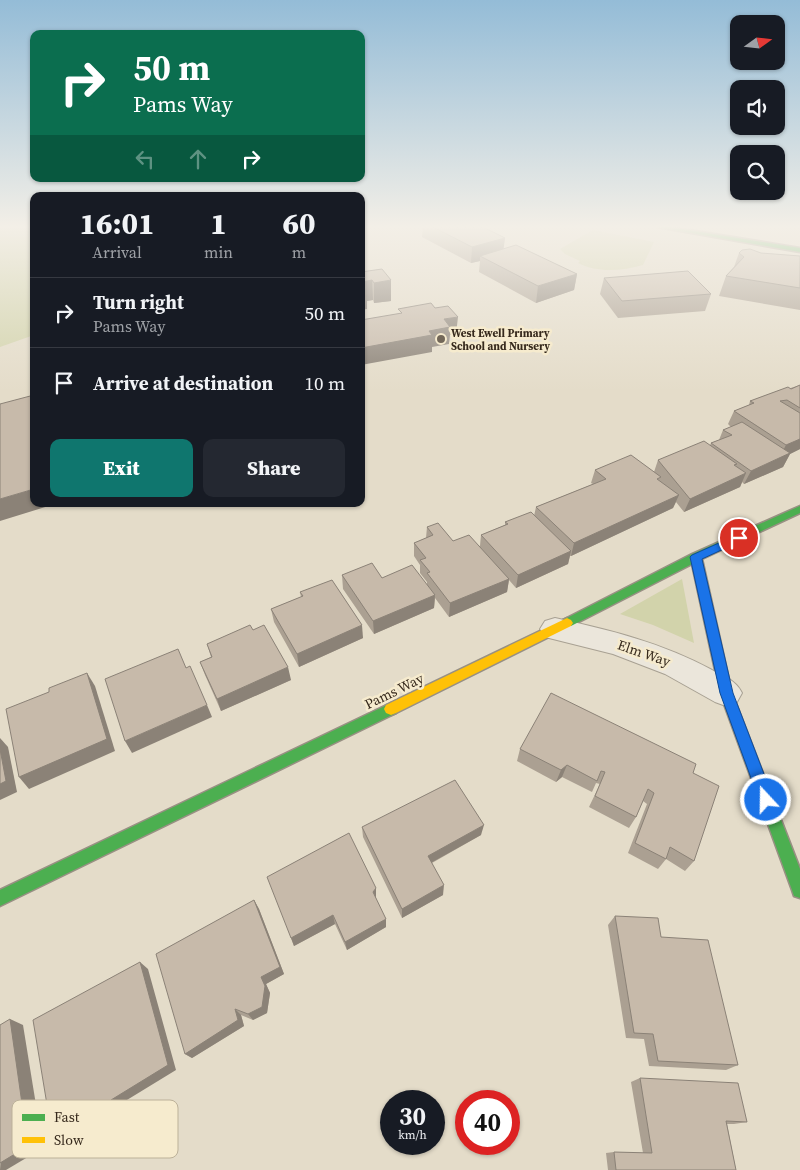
<!DOCTYPE html>
<html lang="en">
<head>
<meta charset="utf-8">
<style>
  :root { --surface:#171b24; --page:#242831; --text:#f1f3f6; --muted:#9ea1a6; --line:#363941; --accent:#0f766e }
  body { margin:0; font-family:"Source Serif 4",serif; background:var(--page); color:var(--text); height:100vh; display:flex; flex-direction:column; font-size:19px; white-space:nowrap }
  * { box-sizing:border-box; margin:0 }
  p { font-size:16px; color:var(--muted) }
  .icon { flex:none; width:28px; height:28px; fill:none; stroke:currentColor; stroke-width:2; stroke-linecap:round; stroke-linejoin:round }
  .map { position:relative; flex:1; overflow:hidden }
  .side { position:absolute; left:30px; top:192px; width:335px; height:315px; display:flex; flex-direction:column; background:var(--surface); border-radius:10px; box-shadow:0 1px 4px #0004 }
  .side>* { flex:none }
  .top-card { position:absolute; left:30px; top:30px; width:335px; height:152px; border-radius:10px; box-shadow:0 1px 4px #0004; background:#0b6e4f; color:#fff; overflow:hidden }
  .needle { width:32px; rotate:75deg }
  .buttons { position:absolute; left:730px; top:15px; display:grid; gap:10px }
  .buttons a { display:grid; place-items:center; width:55px; height:55px; border-radius:10px; background:var(--surface); box-shadow:0 1px 4px #0004; font-size:25px }
  .speed { position:absolute; left:380px; top:1090px; display:flex; gap:10px; font-size:25px; font-weight:700; text-align:center }
  .speed>* { display:grid; place-content:center; width:65px; height:65px; border-radius:50%; background:var(--surface); box-shadow:0 1px 4px #0004; line-height:1 }
  .speed small { font-size:12px; font-weight:400 }
  .speed .limit { border:8px solid #d22; background:#fff; color:#111 }
  .pin { position:absolute; display:grid; place-items:center; width:42px; height:42px; color:#fff; margin:-21px; border:2px solid #fff; border-radius:50%; box-shadow:0 1px 5px #0007 }
  .me { position:absolute; width:55px; margin:-28px; rotate:339deg; stroke-linejoin:round; filter:drop-shadow(0 0 4px #0008) }
  .turn { display:flex; align-items:center; gap:18px; height:105px; padding:0 20px; font-size:22px }
  .turn .icon { width:65px; height:65px; stroke-width:2.5 }
  .turn b { display:block; font-size:35px; line-height:42px }
  .lanes { display:flex; align-items:center; height:48px; padding:0 20px; background:#0003; justify-content:center; gap:25px; direction:ltr }
  .lanes .off { opacity:.35 }
  .eta { display:flex; justify-content:space-evenly; align-items:center; height:85px; text-align:center }
  .eta b { font-size:30px; font-weight:800; line-height:35px }
  .button { display:flex; gap:10px; margin-top:auto; padding:10px 20px }
  .button a { flex:1; height:58px; border-radius:10px; background:var(--accent); color:#fff; font-size:20px; font-weight:800; line-height:58px; text-align:center }
  .button a+a { background:var(--page); color:var(--text) }
  ul { padding:0; list-style:none }
  li { display:flex; align-items:center; gap:15px; height:70px; padding:0 20px; border-top:1px solid var(--line) }
  li div { flex:1 }
  li b { display:block; font-size:19px }
  li em { font-style:normal }
  .map>svg:first-child { display:block }
</style>
</head>
<body>
<div class="map">
<svg width="800" height="1170" viewBox="0 0 800 1170">
  <rect width="100%" height="100%" fill="#e4dcc9"/>
  <g fill="#d2d3ab">
    <path d="M0,227h34v108l-34,12z"/>
    <path d="M593,230l61,12 -11,23c-22,6 -45,8 -65,-2l2,-2 -15,-7 -5,-5z"/>
    <path d="M682,579l12,64 -41,-18 -33,-11z"/>
  </g>
  <g fill="none" stroke-linecap="round" stroke-linejoin="round">
    <g stroke="#a8a193" stroke-width="2">
      <path id="street" d="M555,618c55,12 108,25 157,52 12,7 24,10 30,23l-5,9 -11,4 -11,-4 -50,-28 -52,-20 -68,-17 -5,-8 5,-8z"/>
    </g>
    <g stroke="#989083" stroke-width="3">
      <g id="fast">
        <path d="M657,227h14l129,21v4z"/>
        <path d="M800,506v7l-98,46 30,134 68,176v29l-6,-2 -2,-6 -72,-197 -28,-129 -121,62h-8l-2,-3 2,-3 129,-66z"/>
        <path d="M391,703l5,2 2,4 -2,4 -396,193v-16z"/>
      </g>
    </g>
    <g stroke="#989083" stroke-width="3">
      <path id="slow" d="M567,618l4,2 2,3 -2,3 -175,87 -5,2 -5,-2 -2,-4 2,-4z"/>
    </g>
    <use href="#street" fill="#ebe6db" fill-rule="evenodd"/>
    <use href="#fast" fill="#4caf50" fill-rule="evenodd"/>
    <use href="#slow" fill="#ffc107" fill-rule="evenodd"/>
  </g>
  <g fill="#aba092">
    <path d="M423,227h60l22,11 -2,11 74,25 -3,16 -38,13 -57,-31 1,-11 -9,2 -49,-26z"/>
    <path d="M739,253h22l39,3v54l-81,-14 7,-20 8,-9z"/>
    <path d="M382,269l9,32 -17,2 -1,-3 -6,1v8l-6,-37z"/>
    <path d="M604,278l107,16 -6,17 -87,7 -18,-24z"/>
    <path d="M800,385v64l-10,5 -7,13 -39,17 -2,-2 -2,5 -56,25 -8,-10 -3,6 -102,48h-1l-2,8 -52,24 -7,-8 -2,12 -58,25 -14,-19 -1,10 -60,26 -31,-45 -1,-14 40,3 45,6v-2l-7,-9v-8l-6,-9v-13l12,-5 1,-11 26,14 27,5 1,-11 24,-10v-3l29,-6 2,-9 57,-23 -2,-1 4,-13 59,2 4,-12 52,-15 1,-2 8,-3 4,-10 8,-3 -3,-3 6,-13 15,-6 1,-4z"/>
    <path d="M300,592l63,46 -64,29 -25,-45 -3,-13 30,-12z"/>
    <path d="M253,630l38,50 -70,31 -16,-36 -5,-13 11,-5 -4,-13z"/>
    <path d="M520,749l173,24 1,88 -9,10 -19,-12 -8,10 -30,-16 19,-49 -4,-3 -7,16 -7,11 -40,-21 11,-23 -4,-1 -4,9 -30,-15 -6,5 -39,-21z"/>
    <path d="M362,827l119,8 -49,28 11,32 -41,23 -39,-81z"/>
    <path d="M376,888v10l10,29 -39,23 -12,-26 -41,22 -3,-8z"/>
    <path d="M254,900l5,9 25,65 -18,10 4,9 -3,20 -14,7 -12,-5 3,11 -52,32 -7,-4z"/>
    <path d="M615,916l46,21 77,128 -12,5 -77,-4 -5,-27 -18,-1 -18,-113z"/>
    <path d="M640,1078l107,44 -13,2h-7l9,46h-128l-2,-17 8,-1 29,1 -12,-71z"/>
  </g>
  <g fill="#8b8277">
    <path d="M505,238l-2,15 -23,3v5l-9,2 1,-16z"/>
    <path d="M577,274l-3,16 -38,13 2,-17z"/>
    <path d="M372,280l1,20 -6,1v8l-6,1 1,-28z"/>
    <path d="M391,280v21l-17,2v-20z"/>
    <path d="M458,317l-2,17 -6,1 -1,9 -17,3v5l-71,13v-17l83,-29z"/>
    <path d="M800,439v10l-10,5 -7,13 -39,17 7,-13 28,-13 7,-13z"/>
    <path d="M746,473l-6,14 -56,25 6,-13z"/>
    <path d="M34,489v15h21l-55,17v-22z"/>
    <path d="M679,495l-6,13 -102,48 3,-13z"/>
    <path d="M571,551l-3,13 -52,24 2,-13z"/>
    <path d="M509,579l-2,13 -58,25 1,-14z"/>
    <path d="M435,595l-1,13 -60,26 -1,-13z"/>
    <path d="M362,625l1,13 -64,29 -2,-13z"/>
    <path d="M288,667l3,13 -70,31 -4,-12z"/>
    <path d="M87,673l8,13 20,65 -86,38 -10,-12z"/>
    <path d="M207,705l5,12 -80,36 -7,-12z"/>
    <path d="M0,738l8,9 9,45 -17,8z"/>
    <path d="M567,765l-5,12 -6,5 5,-12z"/>
    <path d="M484,825l-3,10 -54,30 1,-9z"/>
    <path d="M444,885l-1,10 -41,23v-9z"/>
    <path d="M376,888v9l-3,4v-9z"/>
    <path d="M254,900l5,9 25,65 -18,10 4,9 -3,20 -14,7 -5,-6 13,-37z"/>
    <path d="M333,915l2,9 -41,22 -3,-8z"/>
    <path d="M386,919v8l-39,23 -2,-8z"/>
    <path d="M140,962l8,7 28,101 -54,33 2,11 -57,35 -13,-2 57,-47z"/>
    <path d="M235,1009l6,6 3,11 -52,32 -7,-4z"/>
    <path d="M10,1019l13,6 20,123 -37,22h-6z"/>
  </g>
  <g fill="#c7baaa" stroke="#8b8277">
    <path d="M433,227h50l22,11 -33,9z"/>
    <path d="M516,245l61,29 -39,12 -58,-30z"/>
    <path d="M750,249l11,4 39,3v32l-74,-12 18,-19 -5,-4 3,-3z"/>
    <path d="M382,269l9,11 -17,3 -2,-3 -10,2 4,6 -5,1v-17z"/>
    <path d="M688,271l23,23 -89,7 -18,-23z"/>
    <path d="M431,303l4,5 13,-2 10,11 -14,2 6,8 -21,4 3,4 -71,13v-28l41,-7 -4,-4z"/>
    <path d="M800,385v23l-13,-8 -7,1 20,12v26l-14,6 -52,-34 20,-8 -4,-2 38,-14 3,2z"/>
    <path d="M34,395v94l-34,10v-95z"/>
    <path d="M742,422l48,31 -39,18 -40,-28 21,-8 -9,-5z"/>
    <path d="M704,441l33,23 -3,1 12,8 -56,26 -32,-39z"/>
    <path d="M631,455l30,22 -4,2 22,16 -105,48 -38,-36 70,-28 -11,-9z"/>
    <path d="M531,512l40,39 -53,24 -37,-40 27,-11 -3,-2z"/>
    <path d="M438,523l15,18 16,-6 40,44 -59,24 -23,-30 3,-1 -10,-12 6,-2 -12,-15 19,-8 -6,-8z"/>
    <path d="M372,563l10,15 30,-13 23,30 -62,26 -31,-46z"/>
    <path d="M332,580l30,45 -65,29 -26,-45 32,-13 -3,-4z"/>
    <path d="M250,625l3,5 11,-5 24,42 -71,32 -17,-37 12,-5 -5,-13z"/>
    <path d="M178,649l8,19 4,-2 17,39 -82,36 -20,-62z"/>
    <path d="M87,673l20,66 -88,38 -13,-68 43,-17v-4z"/>
    <path d="M551,693l145,71 -3,9 26,13 -25,75 -24,-14 -4,12 -31,-16 19,-50 -6,-4 -12,28 -41,-21 10,-24 -4,-1 -4,10 -30,-16 -6,5 -41,-21z"/>
    <path d="M0,749l6,32 -6,3z"/>
    <path d="M455,780l29,45 -56,31 16,29 -42,24 -40,-82z"/>
    <path d="M349,833l27,55 -3,4 13,27 -41,23 -12,-27 -42,23 -24,-61z"/>
    <path d="M254,900l26,67 -19,10 4,9 -3,21 -14,7 -13,-5 3,11 -53,34 -29,-100z"/>
    <path d="M615,916l43,2 3,19 47,3 30,125 -80,-4 -5,-27 -19,-1z"/>
    <path d="M140,962l28,103 -57,35 2,11 -59,36 -21,-127z"/>
    <path d="M10,1019l18,127 -28,17v-138z"/>
    <path d="M640,1078l98,5 9,39 -21,-1 10,49h-120l-2,-18 38,1z"/>
  </g>
  <linearGradient id="sky" x2="0" y2="1"><stop stop-color="#94bcd7"/><stop offset="0.58" stop-color="#f3efe7"/><stop offset="1" stop-color="#f3efe7" stop-opacity="0"/></linearGradient>
  <rect width="800" height="391" fill="url(#sky)"/>
  <path fill="#1a73e8" stroke="#114b97" d="M739,534l5,4 -1,2 -41,19 31,134 41,107 -2,5 -6,3 -5,-3 -2,-5 -39,-107 -30,-136 2,-2z"/>
  <circle fill="#736859" stroke="#f6ebce" stroke-width="2" cx="441" cy="339" r="5"/>
  <g text-anchor="middle" dominant-baseline="central" stroke-width="5" stroke-linejoin="round" paint-order="stroke">
    <g font-size="11" font-weight="bold" fill="#36291c" stroke="#f6ebce" text-anchor="start">
      <text x="451" y="333">West Ewell Primary<tspan x="451" dy="13">School and Nursery</tspan></text>
    </g>
    <g font-size="14" fill="#36291c" stroke="#f6ebce">
      <text transform="translate(644 653) rotate(19)">Elm Way</text>
      <text transform="translate(394 691) rotate(-26)">Pams Way</text>
    </g>
  </g>
  <rect x="12" y="1100" width="166" height="58" rx="8" fill="#f6ebce" stroke="#bcb199" stroke-width="1"/>
  <rect x="22" y="1114" width="23" height="7" fill="#4caf50"/>
  <rect x="22" y="1137" width="23" height="6" fill="#ffc107"/>
  <g font-size="14" fill="#36291c">
    <text x="54" y="1122">Fast</text>
    <text x="54" y="1145">Slow</text>
  </g>
</svg>
<div class="buttons">
<a><svg class="needle" viewBox="-14 -14 28 28"><path d="M0-13l5 13h-10z" fill="#e53935"/><path d="M0 13l5-13h-10z" fill="#9ea1a6"/></svg></a>
<a><svg class="icon" aria-label="sound" viewBox="0 0 24 24"><path d="M4 9h4l5-4v14l-5-4H4zM17 9q2 3 0 6"/></svg></a>
<a><svg class="icon" aria-label="search" viewBox="0 0 24 24"><circle cx="10" cy="10" r="6"/><path d="M15 15l6 6"/></svg></a>
</div>
<div class="speed"><div>30<small>km/h</small></div><div class="limit">40</div></div>
<div class="pin" style="left:739px;top:538px;background:#d93025"><svg class="icon" aria-label="arrive" viewBox="0 0 24 24"><path d="M6 21V4h12l-3 4 3 4H6"/></svg></div>
<svg class="me" style="left:766px;top:800px" viewBox="-20 -20 40 40"><circle r="17" fill="#1a73e8" stroke="#fff" stroke-width="3"/><path d="M0-11L8 9 0 5-8 9z" fill="#fff"/></svg>
<div class="top-card">
<div class="turn"><svg class="icon" aria-label="right" viewBox="0 0 24 24"><path d="M7 20v-9h11M14 6l5 5-5 5"/></svg><div><b>50 m</b>Pams Way</div></div>
<div class="lanes"><svg class="icon off" aria-label="left" viewBox="0 0 24 24"><path d="M17 20v-9H6M10 6l-5 5 5 5"/></svg><svg class="icon off" aria-label="ahead" viewBox="0 0 24 24"><path d="M12 20V5M6 11l6-6 6 6"/></svg><svg class="icon" aria-label="right" viewBox="0 0 24 24"><path d="M7 20v-9h11M14 6l5 5-5 5"/></svg></div>
</div>
<section class="side">
<div class="eta">
<div><b>16:01</b><p>Arrival</p></div>
<div><b>1</b><p>min</p></div>
<div><b>60</b><p>m</p></div>
</div>
<ul>
<li><svg class="icon" aria-label="right" viewBox="0 0 24 24"><path d="M7 20v-9h11M14 6l5 5-5 5"/></svg><div><b>Turn right</b><p>Pams Way</p></div><em>50 m</em></li>
<li><svg class="icon" aria-label="arrive" viewBox="0 0 24 24"><path d="M6 21V4h12l-3 4 3 4H6"/></svg><div><b>Arrive at destination</b></div><em>10 m</em></li>
</ul>
<div class="button"><a>Exit</a><a>Share</a></div>
</section>
</div>
</body>
</html>
